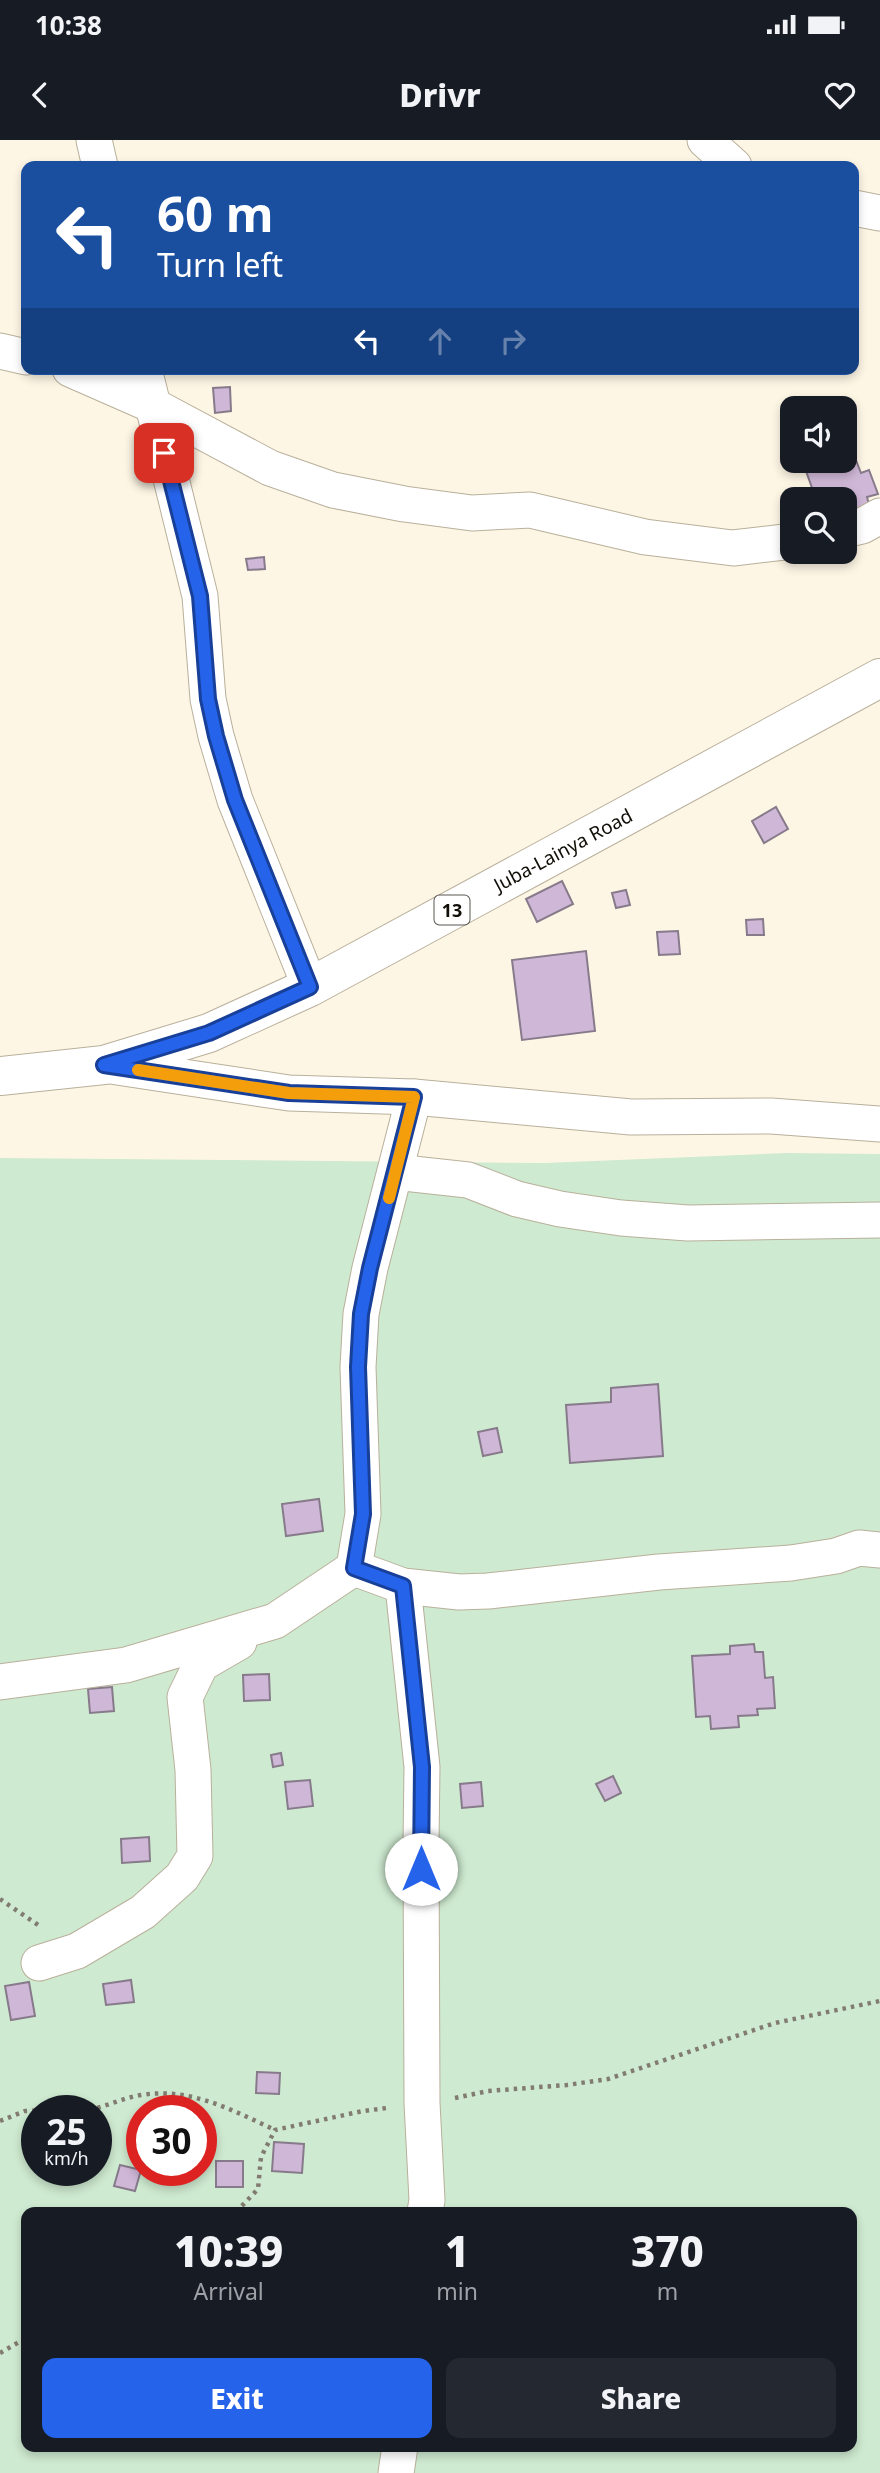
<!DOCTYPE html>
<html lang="en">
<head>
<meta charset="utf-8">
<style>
  :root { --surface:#171b24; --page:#242831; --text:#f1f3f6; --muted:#9ea1a6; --accent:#2563eb }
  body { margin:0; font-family:"Noto Sans",sans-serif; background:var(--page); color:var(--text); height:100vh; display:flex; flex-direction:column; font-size:26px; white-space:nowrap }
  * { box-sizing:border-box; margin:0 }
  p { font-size:23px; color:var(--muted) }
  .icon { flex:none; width:38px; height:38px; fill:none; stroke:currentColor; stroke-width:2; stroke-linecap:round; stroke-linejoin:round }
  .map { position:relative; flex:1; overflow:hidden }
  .details { position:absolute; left:21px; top:2067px; width:836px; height:245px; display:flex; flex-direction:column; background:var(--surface); border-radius:14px; box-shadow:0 4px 10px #0003 }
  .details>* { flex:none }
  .banner { position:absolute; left:21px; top:21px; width:838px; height:214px; border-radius:14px; box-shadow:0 4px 10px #0003; background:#1a4fa0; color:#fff; overflow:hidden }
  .fabs { position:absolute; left:780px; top:256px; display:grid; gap:14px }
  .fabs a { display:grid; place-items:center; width:77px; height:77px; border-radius:14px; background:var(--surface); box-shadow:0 4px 10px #0003; font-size:35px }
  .speed { position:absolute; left:21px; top:1955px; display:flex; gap:14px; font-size:35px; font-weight:700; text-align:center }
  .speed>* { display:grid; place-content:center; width:91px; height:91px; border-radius:50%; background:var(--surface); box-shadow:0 4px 10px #0003; line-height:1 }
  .speed small { font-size:18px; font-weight:400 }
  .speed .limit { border:10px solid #d22; background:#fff; color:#111 }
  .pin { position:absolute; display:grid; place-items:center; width:60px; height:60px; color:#fff; margin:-30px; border-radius:14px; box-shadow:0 4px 10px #0006 }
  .me { position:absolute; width:77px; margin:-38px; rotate:0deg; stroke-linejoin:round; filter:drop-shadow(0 0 5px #0008) }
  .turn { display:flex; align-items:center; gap:24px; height:147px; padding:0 21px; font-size:32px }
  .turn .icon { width:91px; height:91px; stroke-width:2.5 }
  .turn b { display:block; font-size:49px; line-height:60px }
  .lanes { display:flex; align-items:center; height:66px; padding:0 21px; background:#0003; justify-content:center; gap:35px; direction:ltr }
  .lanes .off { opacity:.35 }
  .eta { display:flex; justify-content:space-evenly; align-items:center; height:119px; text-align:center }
  .eta b { font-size:42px; font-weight:800; line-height:49px }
  .primary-button { display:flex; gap:14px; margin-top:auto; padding:14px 21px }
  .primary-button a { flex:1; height:80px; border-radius:14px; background:var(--accent); color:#fff; font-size:28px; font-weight:800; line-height:80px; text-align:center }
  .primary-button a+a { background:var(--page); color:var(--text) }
  .status { display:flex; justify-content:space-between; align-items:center; height:49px; padding:0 35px; background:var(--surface); direction:ltr }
  .status svg { height:19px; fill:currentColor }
  header { display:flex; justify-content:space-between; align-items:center; height:91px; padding:0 21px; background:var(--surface); font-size:32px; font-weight:800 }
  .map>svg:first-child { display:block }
</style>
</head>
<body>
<div class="status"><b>10:38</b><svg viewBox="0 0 49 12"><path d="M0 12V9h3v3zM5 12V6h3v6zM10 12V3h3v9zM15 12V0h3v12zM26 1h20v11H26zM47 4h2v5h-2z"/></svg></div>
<header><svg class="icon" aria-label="back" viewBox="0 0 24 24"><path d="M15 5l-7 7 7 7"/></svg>Drivr<svg class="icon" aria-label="heart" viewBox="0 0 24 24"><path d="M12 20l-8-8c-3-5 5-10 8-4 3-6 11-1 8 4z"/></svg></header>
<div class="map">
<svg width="880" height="2333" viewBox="0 0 880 2333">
  <rect width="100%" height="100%" fill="#fef6e5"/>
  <path fill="#ceead0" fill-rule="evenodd" d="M786,1013l94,1v1319h-880v-1315l545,5zM37,1970h59v60h-59zM142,1970h59v60h-59zM26,2072h826v234h-826z"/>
  <g fill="#cfb8d7" stroke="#877a8b" stroke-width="2">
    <path d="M230,247l1,24 -16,2 -2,-25z"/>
    <path d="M854,315l7,18 8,-3 9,24 -11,3 4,15 -26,13v-26h-29l-10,-28 32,-11h7v-2z"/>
    <path d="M264,417l1,12 -17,1 -2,-11z"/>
    <path d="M776,667l12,22 -24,14 -12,-22z"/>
    <path d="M562,741l11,23 -36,18 -11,-23z"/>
    <path d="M626,750l4,15 -14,3 -4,-15z"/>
    <path d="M763,779l1,16h-17l-1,-15z"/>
    <path d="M678,791l2,23 -21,1 -2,-23z"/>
    <path d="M586,811l9,80 -73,9 -10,-80z"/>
    <path d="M658,1244l5,72 -93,7 -4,-58 45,-3v-14z"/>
    <path d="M497,1288l5,24 -19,4 -5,-24z"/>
    <path d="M319,1359l4,32 -37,5 -4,-32z"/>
    <path d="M754,1504l1,8h8l2,26 8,-1 2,31 -18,1 1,6 -20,1 1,11 -28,2 -1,-13 -14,1 -4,-61 38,-2v-8z"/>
    <path d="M269,1534l1,26 -26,1 -1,-26z"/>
    <path d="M112,1547l2,24 -24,2 -2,-24z"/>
    <path d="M281,1613l2,12 -10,2 -2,-12z"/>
    <path d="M613,1636l8,17 -16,8 -9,-17z"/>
    <path d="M310,1640l3,26 -25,3 -3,-27z"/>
    <path d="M481,1642l2,24 -21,2 -2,-24z"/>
    <path d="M149,1697l1,24 -28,2 -1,-24z"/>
    <path d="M131,1840l3,22 -28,3 -3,-21z"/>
    <path d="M29,1842l6,34 -24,4 -6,-34z"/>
    <path d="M257,1932l23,1 -1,21 -23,-1z"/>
    <path d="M274,2002l30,2 -2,29 -30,-2z"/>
    <rect x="216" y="2021" width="27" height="26"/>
    <path d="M120,2025l21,5 -6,21 -21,-5z"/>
  </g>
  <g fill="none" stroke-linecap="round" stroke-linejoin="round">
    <g stroke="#b9b09b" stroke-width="37">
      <g id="minor">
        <path d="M94,0l6,26"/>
        <path d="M705,0l29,26"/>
        <path d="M854,68l26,5"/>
        <path d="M0,211l26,6"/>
        <path d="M70,229l82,36 118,63 63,22 71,14 68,9 58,-3 115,27 88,11 60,-7"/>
        <path d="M144,229l56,227 8,103 8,37 19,64 75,187"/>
        <path d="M845,390l17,-4 18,-10"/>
        <path d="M104,925l185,28 125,4 217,20 140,-1 109,8"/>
        <path d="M395,1032l73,8 49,19 43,10 61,9 67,5 192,-3"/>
        <path d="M354,1428l49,18 56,6 29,-1 171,-19 132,-9 45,-7 23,-8 21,2"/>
        <path d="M403,1446l19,181 -1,76 1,260 5,97 -2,12"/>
        <path d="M0,1542l126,-17 149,-44 79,-53 9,-54 -5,-147 3,-53 9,-46 44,-171"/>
        <path d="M39,1823l38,-12 66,-39 39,-35 13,-21 -2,-86 -8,-73 16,-33 38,-22"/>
        <path d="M396,2333l4,-27"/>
      </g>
    </g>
    <g stroke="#b9b09b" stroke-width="40">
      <path id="major" d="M0,936l104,-11 105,-32 101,-46 570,-309"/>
    </g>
    <g stroke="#827c70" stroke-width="4.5" stroke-dasharray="3.5 5" stroke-linecap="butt">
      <path d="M0,1759l41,28"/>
      <path d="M455,1958l33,-7 79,-6 41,-6 167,-56 105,-22"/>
      <path d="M89,1970c18,-4 34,-12 52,-15 49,-8 91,15 134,35"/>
      <path d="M0,1981l25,-10 36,-1"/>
      <path d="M236,2072l22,-23 3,-32 14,-27 88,-19 24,-3"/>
      <path d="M0,2213l26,-15"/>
    </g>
    <use href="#minor" stroke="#fff" stroke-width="35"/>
    <use href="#major" stroke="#fff" stroke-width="38"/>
  </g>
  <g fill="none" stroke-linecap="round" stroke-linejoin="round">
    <g stroke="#184099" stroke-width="18">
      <path id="route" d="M164,313l36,143 8,103 8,37 19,64 75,187 -101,46 -105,32 185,28 125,4 -44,171 -9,46 -3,53 5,147 -9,54 49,18 19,181 -1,102"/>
    </g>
    <use href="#route" stroke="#2563eb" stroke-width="12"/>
    <path stroke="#f59e0b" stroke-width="12" d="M138,930l151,23 125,4 -25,101"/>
  </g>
  <g text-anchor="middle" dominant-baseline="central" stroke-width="6" stroke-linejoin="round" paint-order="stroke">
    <rect fill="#fff" stroke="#585651" stroke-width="2" x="434.5" y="755.5" width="35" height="29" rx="5"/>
    <g font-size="18" font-weight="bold" fill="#110e07">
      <text x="452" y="770">13</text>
    </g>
    <g font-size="19" fill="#110e07" stroke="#fff">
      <text transform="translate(563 710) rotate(-28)">Juba-Lainya Road</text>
    </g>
  </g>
</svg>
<div class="fabs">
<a><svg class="icon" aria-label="sound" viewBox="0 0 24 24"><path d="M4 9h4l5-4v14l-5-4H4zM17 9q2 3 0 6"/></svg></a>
<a><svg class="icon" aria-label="search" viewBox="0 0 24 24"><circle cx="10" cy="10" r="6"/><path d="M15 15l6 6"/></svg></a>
</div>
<div class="speed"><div>25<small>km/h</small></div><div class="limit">30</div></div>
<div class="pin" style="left:164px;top:313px;background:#d93025"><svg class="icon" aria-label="arrive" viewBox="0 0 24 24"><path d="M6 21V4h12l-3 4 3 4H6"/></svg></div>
<svg class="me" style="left:421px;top:1729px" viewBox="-20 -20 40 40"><circle r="19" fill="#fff"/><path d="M0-13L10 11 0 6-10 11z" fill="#2563eb"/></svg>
<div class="banner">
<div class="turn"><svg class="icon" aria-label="left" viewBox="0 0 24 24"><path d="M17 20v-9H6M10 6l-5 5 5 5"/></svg><div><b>60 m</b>Turn left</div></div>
<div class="lanes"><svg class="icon" aria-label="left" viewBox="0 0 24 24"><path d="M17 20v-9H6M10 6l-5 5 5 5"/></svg><svg class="icon off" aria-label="ahead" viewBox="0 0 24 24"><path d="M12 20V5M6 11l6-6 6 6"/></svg><svg class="icon off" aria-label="right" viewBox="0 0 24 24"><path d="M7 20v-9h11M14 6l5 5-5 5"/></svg></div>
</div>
<section class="details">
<div class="eta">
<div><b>10:39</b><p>Arrival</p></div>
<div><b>1</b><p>min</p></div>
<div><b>370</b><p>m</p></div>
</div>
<div class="primary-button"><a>Exit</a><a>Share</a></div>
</section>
</div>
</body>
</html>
